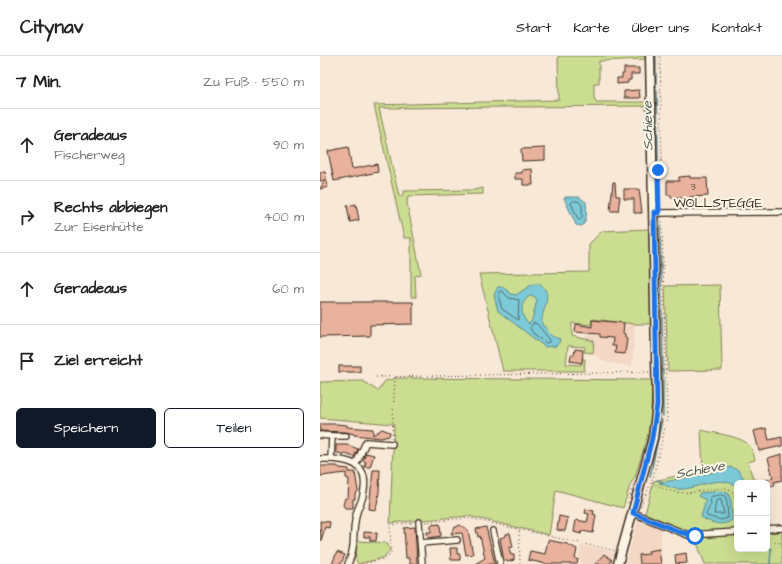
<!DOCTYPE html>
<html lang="de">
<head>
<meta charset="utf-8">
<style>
  :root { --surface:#fff; --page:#f6f6f6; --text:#222; --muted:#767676; --line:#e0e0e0; --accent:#111827 }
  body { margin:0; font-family:"Architects Daughter",sans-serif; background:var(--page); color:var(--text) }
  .controls { position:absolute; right:12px; bottom:12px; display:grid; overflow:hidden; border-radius:6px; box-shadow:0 4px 16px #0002 }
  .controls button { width:36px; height:36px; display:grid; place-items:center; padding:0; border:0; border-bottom:1px solid var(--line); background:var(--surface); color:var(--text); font:20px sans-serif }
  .stop { position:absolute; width:12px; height:12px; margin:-9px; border:3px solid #1a73e8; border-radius:50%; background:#fff }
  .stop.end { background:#1a73e8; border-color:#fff; box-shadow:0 1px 4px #0008 }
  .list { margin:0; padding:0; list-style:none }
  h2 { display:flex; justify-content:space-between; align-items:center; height:52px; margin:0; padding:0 16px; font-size:17px }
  h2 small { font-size:13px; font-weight:400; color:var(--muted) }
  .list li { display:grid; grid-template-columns:26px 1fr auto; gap:12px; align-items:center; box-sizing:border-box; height:72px; padding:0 16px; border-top:1px solid var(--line) }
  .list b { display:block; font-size:15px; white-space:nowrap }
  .list p { margin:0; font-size:13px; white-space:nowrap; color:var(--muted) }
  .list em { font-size:13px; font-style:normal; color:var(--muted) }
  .actions { display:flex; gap:8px; padding:12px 16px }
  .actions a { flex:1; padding:9px 0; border:1px solid var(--accent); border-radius:6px; text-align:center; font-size:14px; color:var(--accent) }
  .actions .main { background:var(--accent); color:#fff }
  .icon { flex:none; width:22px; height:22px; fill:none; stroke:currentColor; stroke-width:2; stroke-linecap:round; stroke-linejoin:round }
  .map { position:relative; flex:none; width:462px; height:508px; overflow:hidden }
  header { display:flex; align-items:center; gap:24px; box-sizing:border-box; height:56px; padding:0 20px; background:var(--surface); border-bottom:1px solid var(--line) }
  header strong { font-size:19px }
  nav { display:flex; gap:22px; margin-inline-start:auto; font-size:14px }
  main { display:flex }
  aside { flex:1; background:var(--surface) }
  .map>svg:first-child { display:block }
  .built { fill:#f3d8c6 }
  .green { fill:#cbdd91; stroke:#838458 }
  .water { fill:#7bcad8; stroke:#618a8e; fill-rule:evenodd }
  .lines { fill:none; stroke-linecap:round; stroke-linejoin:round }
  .shore { stroke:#556a68; stroke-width:1 }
  .stream { stroke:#618a8e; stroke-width:1.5 }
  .building { fill:#e8b29d; stroke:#3b2a1e }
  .street-casing { stroke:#3b2a1e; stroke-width:8 }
  .secondary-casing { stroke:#3b2a1e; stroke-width:11 }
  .path { stroke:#3b2a1e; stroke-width:1; stroke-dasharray:1 3; stroke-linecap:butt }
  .street { stroke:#fcf5e5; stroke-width:5.5 }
  .secondary { stroke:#fcf5e5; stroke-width:8 }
  .route { stroke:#1a73e8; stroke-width:5 }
  .labels { text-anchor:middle; stroke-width:4; stroke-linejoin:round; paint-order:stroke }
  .number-label { font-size:11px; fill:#664c3e }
  .street-label { font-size:13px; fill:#3b2a1e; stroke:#fcf5e5 }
  .water-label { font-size:14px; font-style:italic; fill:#4e5a56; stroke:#fcf5e5 }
</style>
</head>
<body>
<header>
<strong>Citynav</strong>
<nav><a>Start</a><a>Karte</a><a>Über uns</a><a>Kontakt</a></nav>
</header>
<main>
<aside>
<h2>7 Min.<small>Zu Fuß · 550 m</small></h2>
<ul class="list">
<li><svg class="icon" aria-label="ahead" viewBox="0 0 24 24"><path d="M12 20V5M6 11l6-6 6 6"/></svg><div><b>Geradeaus</b><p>Fischerweg</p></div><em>90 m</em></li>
<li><svg class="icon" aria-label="right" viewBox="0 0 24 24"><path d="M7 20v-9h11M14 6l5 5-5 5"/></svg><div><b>Rechts abbiegen</b><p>Zur Eisenhütte</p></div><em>400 m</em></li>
<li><svg class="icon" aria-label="ahead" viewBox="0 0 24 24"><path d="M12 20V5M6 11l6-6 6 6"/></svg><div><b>Geradeaus</b></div><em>60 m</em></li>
<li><svg class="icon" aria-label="arrive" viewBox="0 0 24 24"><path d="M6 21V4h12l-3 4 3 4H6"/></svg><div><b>Ziel erreicht</b></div></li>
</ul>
<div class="actions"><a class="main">Speichern</a><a>Teilen</a></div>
</aside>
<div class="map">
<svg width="462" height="508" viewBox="0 0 462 508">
  <rect width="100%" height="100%" fill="#f8e8d7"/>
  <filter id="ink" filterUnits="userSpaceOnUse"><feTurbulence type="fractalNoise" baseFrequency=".025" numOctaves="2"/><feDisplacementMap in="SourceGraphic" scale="8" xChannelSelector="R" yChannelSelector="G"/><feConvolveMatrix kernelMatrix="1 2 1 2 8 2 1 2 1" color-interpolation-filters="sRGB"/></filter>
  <g filter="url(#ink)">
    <g class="built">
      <polygon points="271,263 315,268 312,310 285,306 273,297 274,285 267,284 267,279 270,279"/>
      <polygon points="318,464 342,473 340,493 342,508 306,508"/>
      <polygon points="261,489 296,497 292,508 263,508 258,504"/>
    </g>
    <g class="green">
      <polygon points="238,0 325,0 326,3 279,5 279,27 274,27 274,41 276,46 327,46 327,50 59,52 79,140 82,140 84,135 154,134 163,132 163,138 88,140 87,147 101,218 95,220 96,241 91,241 91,182 84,182 54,49 239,44"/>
      <polygon points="329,173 331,268 315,268 272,263 271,269 252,267 252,280 274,285 273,297 264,296 265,291 248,290 246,308 261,309 262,303 265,303 264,315 183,315 159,218 269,216 269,188 282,175"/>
      <polygon points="400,229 402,314 348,315 345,230"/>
      <polygon points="77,322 332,324 331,359 328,379 315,421 310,429 303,452 236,434 229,479 148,460 70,467 74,368 0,362 0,326 43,325 58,335 65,325"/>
      <path d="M381,374C393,377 421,380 429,389C432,393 434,399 435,404L428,406L433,423H436L437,427H417V473L368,476L325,457L334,425L383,414Z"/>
      <polygon points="462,475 462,508 385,508 375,482 417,479 417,493 447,493 447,477"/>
      <polygon points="38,485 67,487 70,494 63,502 38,508 35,502"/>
    </g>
    <g class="water">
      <path d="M246,141H259L266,146C267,154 267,165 262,170L256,169L244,142Z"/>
      <path d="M213,228H220C235,240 220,254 222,269L227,272C227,277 233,282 239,282L240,285L236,290L225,291L178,255L174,239L178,231H183L191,238L196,239ZM210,240H214L217,244L212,264L209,268C200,261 199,246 210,240Z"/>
      <path d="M411,411L418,414L427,427H417V431C400,418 382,431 363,433C354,434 347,430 339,427L395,416Z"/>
      <path d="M401,435L408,437L411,445L412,464C403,471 390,467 381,461L386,444L378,440L380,437Z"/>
    </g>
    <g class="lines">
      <g class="shore">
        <polygon points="253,145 258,145 262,149 262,161 260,164 258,163 251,147"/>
        <polygon points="182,235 189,242 199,244 198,264 182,253 179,242 179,236"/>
        <polygon points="214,267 217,268 230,284 230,286 226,287 213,277 210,272"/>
        <polygon points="401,439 405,440 407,446 408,462 400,464 387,460 386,458 391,448 390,441"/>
        <polygon points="401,444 404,458 394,458 396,445"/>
      </g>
      <g class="stream">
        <polyline points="336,0 336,31"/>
        <polyline points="337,35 338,105"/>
        <polyline points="340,167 343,310"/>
        <polyline points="343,313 343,360"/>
        <polyline points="330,421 342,364"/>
        <polyline points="337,424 343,426"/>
        <polyline points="447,490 451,493 450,508"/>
      </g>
    </g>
    <g class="building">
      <polygon points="304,12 319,12 319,18 311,18 311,24 308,24 308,27 297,28 297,22 302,22 302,18 304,18"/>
      <polygon points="319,34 320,42 304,42 304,35"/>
      <polygon points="28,91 32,113 57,108 58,116 14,125 8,95"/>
      <polygon points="225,92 225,104 202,105 201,93"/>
      <polygon points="212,113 213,129 203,129 203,123 195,123 195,117 202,117 202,114"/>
      <polygon points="0,116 5,116 8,131 0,133 5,124 0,125"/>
      <polygon points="370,120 370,122 387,122 388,140 370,141 371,149 362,149 362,142 351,142 351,139 347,139 347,125 359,125 359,121"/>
      <polygon points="293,126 295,126 296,140 300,140 298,155 290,155"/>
      <polygon points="304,133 319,133 322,157 314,157 314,143 304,143"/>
      <polygon points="36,148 39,164 30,166 27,150"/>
      <polygon points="0,246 93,246 93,268 50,269 50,280 0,281"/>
      <polygon points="272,264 304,267 303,277 305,278 305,281 307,282 305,298 295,297 296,290 292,290 293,282 280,281 280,278 255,276 256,268 272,271"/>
      <polygon points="255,293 263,294 262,307 250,305 251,299 254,299"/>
      <rect x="19" y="310" width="21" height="6"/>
      <polygon points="0,368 16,368 27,369 27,371 53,373 53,379 62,373 70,376 69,380 61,382 34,379 34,378 26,376 0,375"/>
      <polygon points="446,372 449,384 462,381 462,390 439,395 434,375"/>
      <polygon points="16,389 28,389 38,393 34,401 23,397 23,400 20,397 16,397"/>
      <polygon points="46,397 54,399 50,411 44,411 46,406 43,405"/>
      <polygon points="462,398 462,424 454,426 455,429 447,431 447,427 438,427 438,426 453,422 448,402"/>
      <polygon points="0,410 17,410 20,412 29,413 29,416 35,416 38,435 35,438 35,443 33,443 33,452 25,452 23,449 25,442 28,442 29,423 26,422 26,417 1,420"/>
      <polygon points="53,414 60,414 59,436 56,454 49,453"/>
      <polygon points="266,453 274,455 273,458 276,459 273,477 262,475 261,478 254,476 256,464 267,466 269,458 265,457"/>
      <polygon points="239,460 248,462 245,475 237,474"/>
      <polygon points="0,465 10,466 9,472 5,471 1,485"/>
      <polygon points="120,468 121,480 108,482 107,476 111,476 111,469"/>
      <polygon points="140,469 148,474 153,498 146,499 142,477 131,478 134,472"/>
      <polygon points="95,471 97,508 89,508 89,502 86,502 84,472"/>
      <polygon points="166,471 175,508 155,508 165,502 160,480 158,481 156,473"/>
      <polygon points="44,476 57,477 56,485 50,485 50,481 44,481"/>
      <polygon points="190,477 193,491 189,492 191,499 194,499 194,504 187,506 186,504 184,505 180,482 186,480 186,478"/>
      <polygon points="228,484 247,488 257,493 255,503 258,503 257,508 226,508 208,504 210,495 225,498"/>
      <polygon points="130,492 137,492 137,498 140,498 140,504 131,504"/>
      <polygon points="339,493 341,508 320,508 319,499 329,498 328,495"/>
      <polygon points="17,496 25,499 21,508 12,508"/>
      <polygon points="366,497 367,507 356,508 355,499"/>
      <polygon points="284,498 292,504 289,508 275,508"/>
    </g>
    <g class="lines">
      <g class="street-casing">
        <g id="street">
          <polyline points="334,157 462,156"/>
          <polyline points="0,379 12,380"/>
          <path d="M0,403C27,402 51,406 43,439C42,446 37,452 36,460C32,477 36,492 28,508"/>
          <polyline points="11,403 12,380 26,380"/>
          <polyline points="36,408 46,386 72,388"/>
          <polyline points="313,457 368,479 417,476"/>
          <polyline points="99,466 102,508"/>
          <polyline points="447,473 462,472"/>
          <polyline points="173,475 180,508"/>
          <polyline points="101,487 137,484"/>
        </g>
      </g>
      <g class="secondary-casing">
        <polyline id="secondary" points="298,508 333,382 337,349 330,0"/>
      </g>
      <g class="path">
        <polyline points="339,113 342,103 340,0"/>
        <polyline points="56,321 329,316"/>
        <polyline points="72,382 75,321"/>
        <path d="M332,426C360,445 376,433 407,432L412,435L417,447"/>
        <polyline points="308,447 312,431"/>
        <polyline points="321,450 333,422 347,363 342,166 341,161"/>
        <polyline points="105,466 148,462 296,495"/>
        <polyline points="199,475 200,508"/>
        <polyline points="447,485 462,487"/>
        <polyline points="42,508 63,503 71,497 70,469 93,467"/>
      </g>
      <use href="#street" class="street"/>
      <use href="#secondary" class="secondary"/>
    </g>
  </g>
  <g class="lines" filter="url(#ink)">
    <polyline class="route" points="338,114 339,157 334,156 337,349 332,382 313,457 360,476 375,480"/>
  </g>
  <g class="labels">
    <g class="number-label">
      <text x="373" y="134">3</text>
    </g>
    <g class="street-label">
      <text x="398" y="151">WOLLSTEGGE</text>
    </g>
    <g class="water-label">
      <text transform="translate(327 70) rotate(-91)" y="5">Schieve</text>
      <text transform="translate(380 413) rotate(-10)" y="5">Schieve</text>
    </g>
  </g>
</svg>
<div class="controls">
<button>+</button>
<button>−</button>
</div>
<div class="stop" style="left:375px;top:480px"></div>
<div class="stop end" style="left:338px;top:114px"></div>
</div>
</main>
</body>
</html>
